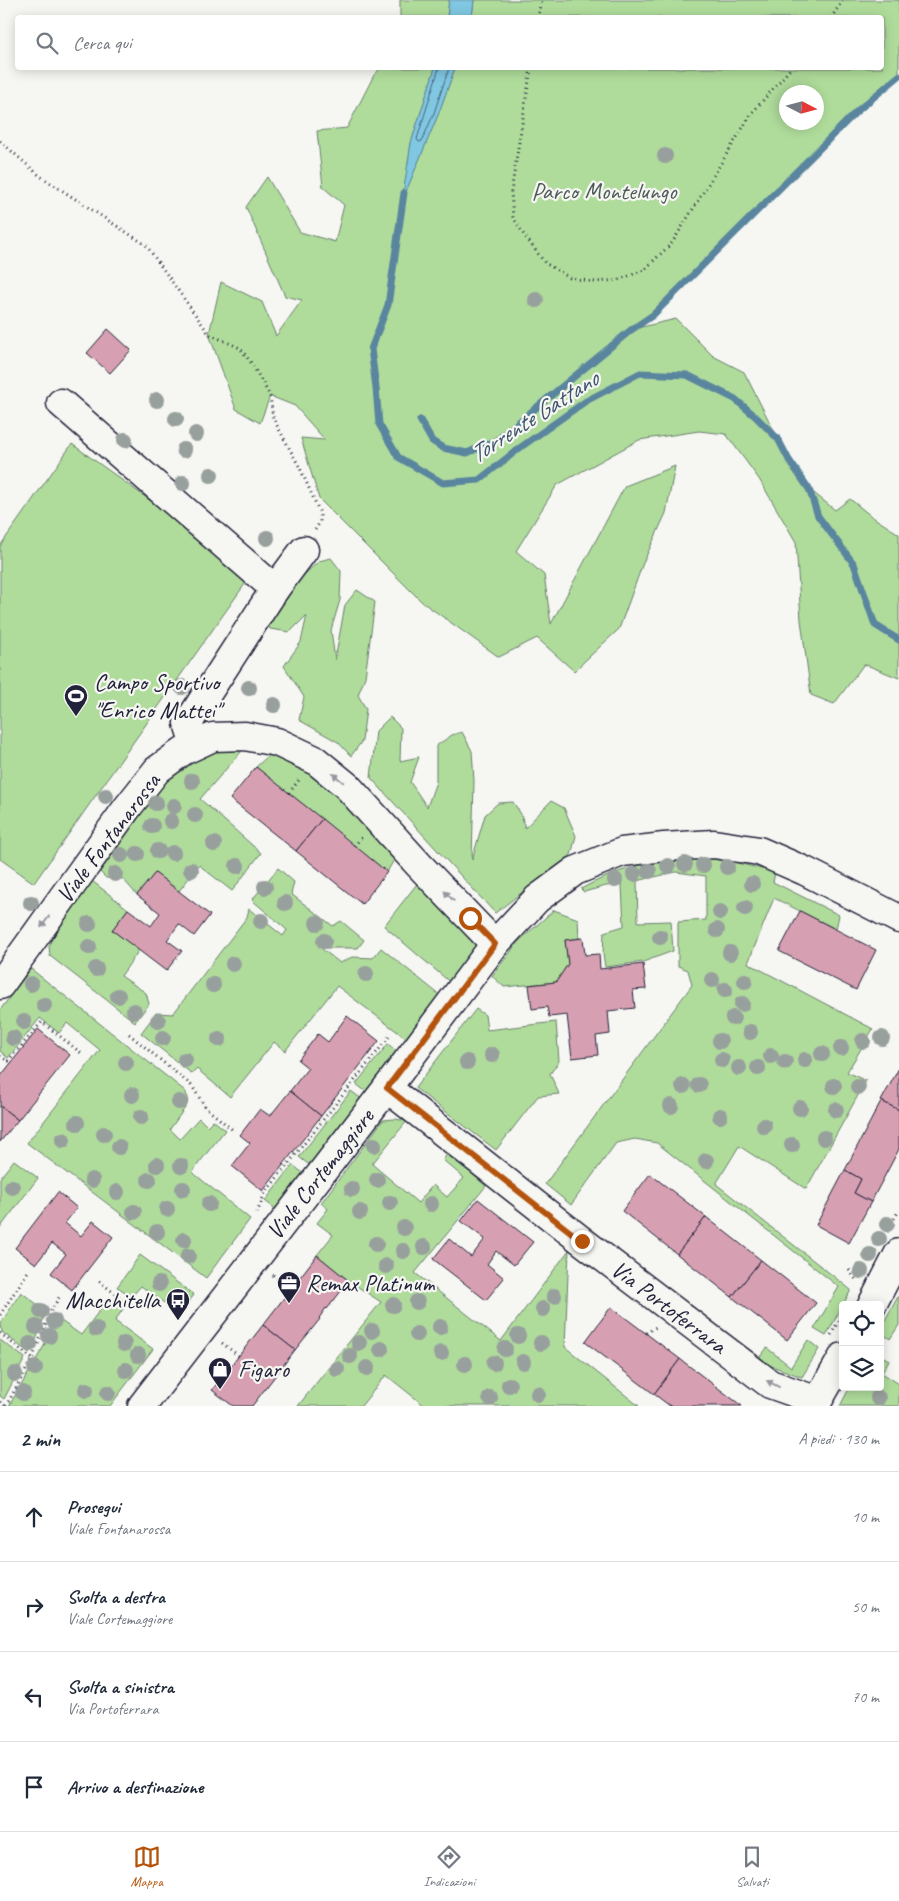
<!DOCTYPE html>
<html lang="it">
<head>
<meta charset="utf-8">
<style>
  :root { --surface:#fff; --page:#f6f6f7; --text:#1f2937; --muted:#747a83; --line:#e0e1e3; --accent:#b45309 }
  body { margin:0; font-family:Caveat,sans-serif; background:var(--page); color:var(--text) }
  .controls { position:absolute; right:15px; bottom:15px; display:grid; overflow:hidden; border-radius:5px; box-shadow:0 2px 12px #0003 }
  .controls button { width:45px; height:45px; display:grid; place-items:center; padding:0; border:0; border-bottom:1px solid var(--line); background:var(--surface); color:var(--text); font:25px sans-serif }
  .compass { position:absolute; left:779px; top:85px; width:45px; height:45px; border-radius:50%; background:var(--surface); box-shadow:0 2px 12px #0003; rotate:96deg }
  .stop { position:absolute; width:15px; height:15px; margin:-11px; border:4px solid #b45309; border-radius:50%; background:#fff }
  .stop.end { background:#b45309; border-color:#fff; box-shadow:0 1px 5px #0008 }
  .list { margin:0; padding:0; list-style:none }
  h2 { display:flex; justify-content:space-between; align-items:center; height:65px; margin:0; padding:0 20px; font-size:21px }
  h2 small { font-size:16px; font-weight:400; color:var(--muted) }
  .list li { display:grid; grid-template-columns:32px 1fr auto; gap:15px; align-items:center; box-sizing:border-box; height:90px; padding:0 20px; border-top:1px solid var(--line) }
  .list b { display:block; font-size:19px; white-space:nowrap }
  .list p { margin:0; font-size:16px; white-space:nowrap; color:var(--muted) }
  .list em { font-size:16px; font-style:normal; color:var(--muted) }
  .icon { flex:none; width:28px; height:28px; fill:none; stroke:currentColor; stroke-width:2; stroke-linecap:round; stroke-linejoin:round }
  .map { position:relative; flex:none; width:899px; height:1406px; overflow:hidden }
  .search { position:absolute; background:var(--surface); box-shadow:0 2px 12px #0003; left:15px; right:15px; top:15px; height:55px; display:flex; align-items:center; gap:12px; box-sizing:border-box; padding:0 18px; border-radius:5px; color:var(--muted); font-size:19px }
  .sheet { height:425px; background:var(--surface) }
  nav { display:flex; justify-content:space-around; align-items:center; box-sizing:border-box; height:70px; border-top:1px solid var(--line); background:var(--surface); font-size:14px; color:var(--muted) }
  nav a { display:grid; justify-items:center; gap:2px }
  nav .on { color:var(--accent) }
  .map>svg:first-child { display:block }
  .green { fill:#afdc9b; stroke:#687f6b; fill-rule:evenodd }
  .water { fill:#80c7e1; stroke:#5a859f }
  .lines { fill:none; stroke-linecap:round; stroke-linejoin:round }
  .shore { stroke:#48647d; stroke-width:1 }
  .stream { stroke:#5a859f; stroke-width:7 }
  .building { fill:#d7a0b2; stroke:#22223b }
  .minor-casing { stroke:#22223b; stroke-width:31 }
  .path { stroke:#22223b; stroke-width:3; stroke-dasharray:1 4; stroke-linecap:butt }
  .minor { stroke:#f6f6f2; stroke-width:28 }
  .tree { fill:#98a09d }
  .oneway { fill:#9797a0 }
  .route { stroke:#b45309; stroke-width:6 }
  .labels { text-anchor:middle; stroke-width:4.5; stroke-linejoin:round; paint-order:stroke }
  .park-label { font-size:24px; fill:#4c5a58; stroke:#f6f6f2 }
  .poi-label { font-size:24px; fill:#22223b; stroke:#f6f6f2; text-anchor:start }
  .street-label { font-size:24px; fill:#22223b; stroke:#f6f6f2 }
  .water-label { font-size:25px; font-style:italic; fill:#3e546d; stroke:#f6f6f2 }
</style>
</head>
<body>
<div class="map">
<svg width="899" height="1406" viewBox="0 0 899 1406">
  <rect width="100%" height="100%" fill="#f6f6f2"/>
  <filter id="ink" filterUnits="userSpaceOnUse"><feTurbulence type="fractalNoise" baseFrequency=".02" numOctaves="2"/><feDisplacementMap in="SourceGraphic" scale="10" xChannelSelector="R" yChannelSelector="G"/><feConvolveMatrix kernelMatrix="1 2 1 2 8 2 1 2 1" color-interpolation-filters="sRGB"/></filter>
  <g filter="url(#ink)">
    <g class="green">
      <polygon points="400,0 449,0 447,17 400,17"/>
      <path d="M474,0H899V76L857,111L653,315L633,329L676,319L713,356L744,372L789,460L809,489L835,510L850,499L871,516L899,534V678L864,664L834,704L811,695L801,620L796,542L759,479L726,434L699,431L639,440L557,485L516,551L544,575L551,624L625,486L675,466L666,513L643,563L619,629L574,671L537,638L499,657L422,602L319,499L301,438L325,440L295,406L270,396L260,423L236,409L209,334L221,282L262,302L276,336L302,300L285,296L246,207L267,177L300,232L335,242L344,205L323,187L317,131L347,128L374,75L381,68H435L411,143L403,198L438,115L455,68H882V18L472,17ZM786,92H816V122H786Z"/>
      <polygon points="72,444 252,574 34,883 0,859 0,546"/>
      <polygon points="331,558 341,571 340,600 331,630 335,660 345,605 357,590 375,602 365,677 358,695 366,709 362,741 351,756 338,742 299,720 304,697 284,666 301,642 307,615 290,632 270,629 262,611 283,590 306,573 319,561"/>
      <polygon points="390,717 401,728 400,761 419,757 410,782 427,807 436,782 436,746 452,735 462,732 472,751 474,781 472,860 485,815 498,803 513,802 521,814 525,828 551,801 564,808 576,836 571,855 495,913 371,778 376,731"/>
      <polygon points="247,745 200,799 261,853 232,891 199,865 179,891 155,873 137,895 123,879 106,878 100,872 140,816 152,795 179,768 211,751"/>
      <polygon points="269,755 278,755 307,771 372,823 398,853 387,872 256,767"/>
      <path d="M691,857C720,859 747,864 775,873L773,882L839,915L836,929L774,898L748,963L873,1029L847,1072L866,1081L806,1189L739,1146L716,1184L851,1290L826,1336L814,1329L839,1287L657,1143L635,1139L616,1143L571,1205L545,1184L692,985L688,970L678,966V922L706,920V876L676,872L637,881L638,922L671,921L673,951L643,962L605,967L603,954L604,932L624,926L622,885L606,886L584,892L581,889C619,868 648,862 691,857Z"/>
      <polygon points="278,868 294,882 291,894 333,926 341,921 364,940 358,948 321,948 340,963 352,957 373,958 381,948 441,996 407,1039 337,986 285,1051 274,1042 230,1097 197,1069 192,1074 141,1033 156,1013 173,1014 247,917 249,909 283,936 287,930 252,900"/>
      <polygon points="420,880 481,947 452,984 384,926"/>
      <polygon points="92,881 128,909 112,930 139,950 121,976 146,993 149,1004 135,1022 50,956 49,946 52,939"/>
      <polygon points="554,910 578,919 579,938 565,940 568,964 556,982 504,987 492,976 518,942"/>
      <polygon points="31,969 185,1091 188,1098 187,1105 170,1129 180,1139 199,1118 207,1126 213,1120 225,1130 192,1172 250,1219 206,1278 27,1143 100,1050 67,1023 59,1033 40,1018 8,1058 0,1051 0,1010"/>
      <polygon points="476,1009 485,1015 487,1030 556,1022 559,1061 550,1074 559,1094 538,1096 496,1150 415,1088"/>
      <polygon points="388,1044 400,1054 369,1094 356,1084"/>
      <polygon points="351,1091 363,1100 312,1167 299,1157"/>
      <polygon points="395,1119 407,1121 372,1164 418,1203 433,1185 447,1197 464,1178 443,1160 448,1153 486,1186 415,1273 501,1341 569,1250 565,1347 639,1406 425,1406 386,1375 361,1406 298,1406 381,1302 349,1281 317,1255 333,1235 317,1223 328,1209 321,1203 383,1120"/>
      <polygon points="14,1160 38,1178 0,1228 0,1178"/>
      <polygon points="293,1165 305,1175 277,1210 265,1201"/>
      <polygon points="140,1255 194,1295 179,1314 141,1286 132,1296 117,1287"/>
      <polygon points="21,1292 46,1311 37,1337 29,1353 2,1332 1,1323"/>
      <polygon points="899,1295 899,1325 890,1339 880,1332 880,1329"/>
      <polygon points="109,1298 123,1309 115,1321 153,1349 110,1406 9,1406 44,1346 54,1316 81,1335"/>
      <polygon points="0,1340 25,1358 4,1399 0,1396"/>
      <polygon points="808,1340 819,1349 802,1377 769,1365 759,1358 767,1348 791,1367"/>
      <polygon points="880,1355 889,1360 882,1373 899,1384 899,1406 840,1406 850,1387 880,1387"/>
    </g>
    <g class="water">
      <polygon points="449,0 474,0 472,17 447,17"/>
      <polygon points="435,68 455,68 438,115 402,201 411,143"/>
    </g>
    <g class="lines">
      <polyline class="shore" points="439,68 417,139 419,142 422,141 434,113 449,68"/>
      <g class="stream">
        <polyline points="404,193 388,305 371,349 376,388 379,424 398,457 443,483 479,480 521,447 586,401 640,373 687,375 735,399 755,416 778,439 789,460 809,489 818,516 854,564 875,625 899,640"/>
        <polyline points="420,420 432,441 443,448 467,453 497,440 631,330 653,315 857,111 899,76"/>
      </g>
    </g>
    <g class="building">
      <polygon points="108,329 131,350 110,373 87,353"/>
      <polygon points="256,767 322,819 296,851 230,799"/>
      <polygon points="322,819 387,872 362,904 296,851"/>
      <polygon points="155,873 210,915 194,936 179,924 167,940 182,951 166,971 112,930 128,909 151,926 160,913 137,895"/>
      <polygon points="800,911 876,950 856,990 779,951"/>
      <polygon points="583,938 585,955 599,954 600,969 643,964 646,989 633,990 635,1008 608,1011 610,1034 596,1036 598,1055 572,1058 567,1015 549,1017 547,1007 532,1009 529,985 556,982 568,964 565,940"/>
      <polygon points="347,1016 379,1041 321,1116 290,1091 308,1068 298,1060 318,1034 328,1042"/>
      <polygon points="38,1029 70,1055 18,1120 0,1106 0,1077"/>
      <polygon points="899,1068 899,1110 881,1101"/>
      <polygon points="290,1091 321,1116 263,1191 232,1166 250,1143 240,1135 260,1109 270,1116"/>
      <polygon points="881,1101 899,1110 899,1149 871,1202 854,1193 861,1179 845,1170"/>
      <polygon points="0,1106 18,1120 0,1142"/>
      <polygon points="845,1170 861,1179 854,1193 871,1202 849,1243 816,1225"/>
      <polygon points="650,1174 706,1217 677,1254 622,1211"/>
      <polygon points="58,1192 77,1208 65,1223 81,1236 93,1221 113,1237 72,1290 51,1273 66,1254 52,1243 36,1264 15,1248"/>
      <polygon points="478,1199 533,1242 514,1265 496,1251 487,1264 504,1278 486,1300 433,1259 449,1239 471,1257 485,1239 461,1221"/>
      <polygon points="706,1217 761,1260 732,1297 677,1254"/>
      <polygon points="317,1255 349,1281 327,1309 326,1308 319,1318 320,1319 295,1350 263,1325"/>
      <polygon points="761,1260 816,1303 787,1340 732,1297"/>
      <polygon points="611,1307 680,1359 654,1394 585,1342"/>
      <polygon points="263,1325 295,1350 252,1406 233,1406 212,1390"/>
      <polygon points="680,1359 714,1385 742,1406 670,1406 654,1394"/>
    </g>
    <g class="lines">
      <g class="minor-casing">
        <g id="minor">
          <polyline points="61,403 275,589"/>
          <polyline points="195,745 188,723 275,589 304,550"/>
          <polyline points="0,985 127,808 157,770 183,751 213,737 245,736 277,742 315,760 347,786 419,865 495,944"/>
          <polyline points="387,1088 582,1241 770,1384 818,1401"/>
          <polyline points="872,1305 899,1253"/>
          <polyline points="142,1406 387,1088 495,944 537,899 575,871 622,852 664,847 714,844 759,851 805,871 899,919"/>
          <polyline points="815,1406 843,1357"/>
        </g>
      </g>
      <g class="path">
        <polyline points="538,18 541,0"/>
        <polyline points="831,18 843,0"/>
        <polyline points="531,68 511,192 513,217 524,235 545,263 570,278 595,282 618,280 644,270 672,243 752,113 791,68"/>
        <polyline points="0,141 40,176 146,245 209,334 240,348 252,364 270,396 273,418 300,468 320,513 320,522 315,530"/>
        <polyline points="289,793 299,780"/>
        <polyline points="354,846 362,837"/>
        <polyline points="129,1034 192,1086 206,1108 234,1131"/>
        <polyline points="0,1056 8,1061 12,1062"/>
        <polyline points="8,1061 42,1022 81,1053"/>
        <polyline points="257,1213 265,1193 389,1037"/>
        <polyline points="887,1232 899,1210"/>
        <polyline points="849,1270 857,1281"/>
        <polyline points="273,1275 290,1289"/>
        <polyline points="99,1281 131,1306"/>
        <polyline points="0,1315 29,1270"/>
        <polyline points="0,1333 32,1359"/>
        <polyline points="646,1333 656,1327"/>
        <polyline points="831,1335 843,1313"/>
        <polyline points="222,1343 239,1356"/>
        <polyline points="0,1402 5,1406"/>
        <polyline points="6,1406 32,1359 51,1311 61,1294"/>
      </g>
      <use href="#minor" class="minor"/>
    </g>
    <g class="tree">
      <circle cx="665" cy="156" r="8"/>
      <circle cx="536" cy="300" r="8"/>
      <circle cx="157" cy="400" r="8"/>
      <circle cx="176" cy="419" r="8"/>
      <circle cx="196" cy="434" r="8"/>
      <circle cx="125" cy="440" r="8"/>
      <circle cx="184" cy="450" r="8"/>
      <circle cx="211" cy="475" r="8"/>
      <circle cx="183" cy="483" r="8"/>
      <circle cx="267" cy="538" r="8"/>
      <circle cx="182" cy="687" r="8"/>
      <circle cx="249" cy="688" r="8"/>
      <circle cx="274" cy="705" r="8"/>
      <circle cx="192" cy="781" r="8"/>
      <circle cx="106" cy="796" r="8"/>
      <circle cx="156" cy="803" r="8"/>
      <circle cx="174" cy="806" r="8"/>
      <circle cx="195" cy="815" r="8"/>
      <circle cx="171" cy="821" r="8"/>
      <circle cx="152" cy="826" r="8"/>
      <circle cx="214" cy="844" r="8"/>
      <circle cx="158" cy="851" r="8"/>
      <circle cx="173" cy="853" r="8"/>
      <circle cx="137" cy="854" r="8"/>
      <circle cx="121" cy="855" r="8"/>
      <circle cx="685" cy="864" r="8"/>
      <circle cx="703" cy="865" r="8"/>
      <circle cx="237" cy="866" r="8"/>
      <circle cx="668" cy="866" r="8"/>
      <circle cx="727" cy="867" r="8"/>
      <circle cx="191" cy="870" r="8"/>
      <circle cx="649" cy="871" r="8"/>
      <circle cx="115" cy="874" r="8"/>
      <circle cx="634" cy="874" r="8"/>
      <circle cx="615" cy="880" r="8"/>
      <circle cx="752" cy="884" r="8"/>
      <circle cx="265" cy="887" r="8"/>
      <circle cx="31" cy="903" r="8"/>
      <circle cx="285" cy="903" r="8"/>
      <circle cx="745" cy="908" r="8"/>
      <circle cx="720" cy="912" r="8"/>
      <circle cx="261" cy="921" r="8"/>
      <circle cx="317" cy="923" r="8"/>
      <circle cx="89" cy="924" r="8"/>
      <circle cx="717" cy="930" r="8"/>
      <circle cx="660" cy="937" r="8"/>
      <circle cx="324" cy="941" r="8"/>
      <circle cx="89" cy="947" r="8"/>
      <circle cx="730" cy="953" r="8"/>
      <circle cx="233" cy="964" r="8"/>
      <circle cx="96" cy="969" r="8"/>
      <circle cx="366" cy="974" r="8"/>
      <circle cx="712" cy="980" r="8"/>
      <circle cx="745" cy="981" r="8"/>
      <circle cx="31" cy="984" r="8"/>
      <circle cx="213" cy="985" r="8"/>
      <circle cx="725" cy="990" r="8"/>
      <circle cx="118" cy="996" r="8"/>
      <circle cx="742" cy="1004" r="8"/>
      <circle cx="44" cy="1005" r="8"/>
      <circle cx="134" cy="1011" r="8"/>
      <circle cx="733" cy="1018" r="8"/>
      <circle cx="158" cy="1021" r="8"/>
      <circle cx="24" cy="1022" r="8"/>
      <circle cx="750" cy="1032" r="8"/>
      <circle cx="13" cy="1038" r="8"/>
      <circle cx="163" cy="1038" r="8"/>
      <circle cx="882" cy="1038" r="8"/>
      <circle cx="219" cy="1039" r="8"/>
      <circle cx="720" cy="1041" r="8"/>
      <circle cx="863" cy="1041" r="8"/>
      <circle cx="841" cy="1048" r="8"/>
      <circle cx="822" cy="1054" r="8"/>
      <circle cx="492" cy="1055" r="8"/>
      <circle cx="771" cy="1056" r="8"/>
      <circle cx="185" cy="1060" r="8"/>
      <circle cx="722" cy="1060" r="8"/>
      <circle cx="805" cy="1060" r="8"/>
      <circle cx="467" cy="1062" r="8"/>
      <circle cx="785" cy="1062" r="8"/>
      <circle cx="126" cy="1063" r="8"/>
      <circle cx="739" cy="1068" r="8"/>
      <circle cx="758" cy="1068" r="8"/>
      <circle cx="699" cy="1085" r="8"/>
      <circle cx="683" cy="1086" r="8"/>
      <circle cx="834" cy="1086" r="8"/>
      <circle cx="858" cy="1087" r="8"/>
      <circle cx="132" cy="1095" r="8"/>
      <circle cx="179" cy="1102" r="8"/>
      <circle cx="671" cy="1106" r="8"/>
      <circle cx="800" cy="1108" r="8"/>
      <circle cx="836" cy="1110" r="8"/>
      <circle cx="720" cy="1116" r="8"/>
      <circle cx="141" cy="1117" r="8"/>
      <circle cx="77" cy="1123" r="8"/>
      <circle cx="764" cy="1126" r="8"/>
      <circle cx="104" cy="1134" r="8"/>
      <circle cx="824" cy="1138" r="8"/>
      <circle cx="63" cy="1140" r="8"/>
      <circle cx="374" cy="1145" r="8"/>
      <circle cx="792" cy="1145" r="8"/>
      <circle cx="119" cy="1147" r="8"/>
      <circle cx="706" cy="1161" r="8"/>
      <circle cx="157" cy="1165" r="8"/>
      <circle cx="181" cy="1166" r="8"/>
      <circle cx="92" cy="1180" r="8"/>
      <circle cx="149" cy="1180" r="8"/>
      <circle cx="377" cy="1180" r="8"/>
      <circle cx="12" cy="1187" r="8"/>
      <circle cx="183" cy="1189" r="8"/>
      <circle cx="352" cy="1189" r="8"/>
      <circle cx="117" cy="1192" r="8"/>
      <circle cx="390" cy="1203" r="8"/>
      <circle cx="209" cy="1204" r="8"/>
      <circle cx="431" cy="1204" r="8"/>
      <circle cx="167" cy="1209" r="8"/>
      <circle cx="134" cy="1212" r="8"/>
      <circle cx="360" cy="1212" r="8"/>
      <circle cx="887" cy="1224" r="8"/>
      <circle cx="404" cy="1228" r="8"/>
      <circle cx="157" cy="1232" r="8"/>
      <circle cx="879" cy="1239" r="8"/>
      <circle cx="184" cy="1240" r="8"/>
      <circle cx="376" cy="1244" r="8"/>
      <circle cx="424" cy="1247" r="8"/>
      <circle cx="403" cy="1251" r="8"/>
      <circle cx="870" cy="1255" r="8"/>
      <circle cx="188" cy="1256" r="8"/>
      <circle cx="386" cy="1266" r="8"/>
      <circle cx="861" cy="1271" r="8"/>
      <circle cx="159" cy="1284" r="8"/>
      <circle cx="554" cy="1296" r="8"/>
      <circle cx="179" cy="1300" r="8"/>
      <circle cx="417" cy="1302" r="8"/>
      <circle cx="393" cy="1305" r="8"/>
      <circle cx="543" cy="1309" r="8"/>
      <circle cx="41" cy="1311" r="8"/>
      <circle cx="54" cy="1321" r="8"/>
      <circle cx="36" cy="1327" r="8"/>
      <circle cx="440" cy="1327" r="8"/>
      <circle cx="96" cy="1329" r="8"/>
      <circle cx="372" cy="1331" r="8"/>
      <circle cx="417" cy="1334" r="8"/>
      <circle cx="49" cy="1336" r="8"/>
      <circle cx="518" cy="1336" r="8"/>
      <circle cx="359" cy="1343" r="8"/>
      <circle cx="541" cy="1343" r="8"/>
      <circle cx="30" cy="1344" r="8"/>
      <circle cx="124" cy="1344" r="8"/>
      <circle cx="381" cy="1349" r="8"/>
      <circle cx="505" cy="1349" r="8"/>
      <circle cx="441" cy="1353" r="8"/>
      <circle cx="138" cy="1355" r="8"/>
      <circle cx="350" cy="1356" r="8"/>
      <circle cx="523" cy="1362" r="8"/>
      <circle cx="494" cy="1363" r="8"/>
      <circle cx="465" cy="1364" r="8"/>
      <circle cx="35" cy="1368" r="8"/>
      <circle cx="367" cy="1368" r="8"/>
      <circle cx="337" cy="1369" r="8"/>
      <circle cx="126" cy="1370" r="8"/>
      <circle cx="15" cy="1374" r="8"/>
      <circle cx="509" cy="1385" r="8"/>
      <circle cx="86" cy="1390" r="8"/>
      <circle cx="23" cy="1393" r="8"/>
      <circle cx="108" cy="1393" r="8"/>
      <circle cx="538" cy="1394" r="8"/>
      <circle cx="490" cy="1398" r="8"/>
      <circle cx="878" cy="1398" r="8"/>
    </g>
    <defs><path id="oneway-solid" d="M-6-.8H1V-3.2L6.5 0L1 3.2V.8H-6Z" transform="scale(1.25)"/></defs>
    <g class="oneway">
      <use href="#oneway-solid" transform="translate(338 778) rotate(-141)"/>
      <use href="#oneway-solid" transform="translate(449 896) rotate(-134)"/>
      <use href="#oneway-solid" transform="translate(45 922) rotate(126)"/>
      <use href="#oneway-solid" transform="translate(773 1384) rotate(-153)"/>
    </g>
  </g>
  <g class="lines" filter="url(#ink)">
    <polyline class="route" points="470,918 495,944 387,1088 582,1241"/>
  </g>
  <defs>
    <g id="stadium-pin" transform="scale(1.25)"><path d="M0 17L-7.5 6A9.5 9.5 0 1 1 7.5 6Z" fill="#22223b" stroke="#f6f6f2"/><path d="M0-5a6.5 5 0 1 0 0 10a6.5 5 0 1 0 0-10ZM-3.5-1.8h7v3.6h-7Z" fill="#fff"/></g>
    <g id="office-pin" transform="scale(1.25)"><path d="M0 17L-7.5 6A9.5 9.5 0 1 1 7.5 6Z" fill="#22223b" stroke="#f6f6f2"/><path d="M-6-3h4V-5.5h4V-3h4V5H-6ZM-1-4.5V-3h2v-1.5ZM-6 0V1H6V0Z" fill="#fff"/></g>
    <g id="bus-pin" transform="scale(1.25)"><path d="M0 17L-7.5 6A9.5 9.5 0 1 1 7.5 6Z" fill="#22223b" stroke="#f6f6f2"/><path d="M-5-6H5V4H4V6H2V4H-2V6H-4V4H-5ZM-3.5-4V0h7V-4ZM-3.5 1.2v1.5H-2V1.2ZM2 1.2v1.5H3.5V1.2Z" fill="#fff"/></g>
    <g id="shop-pin" transform="scale(1.25)"><path d="M0 17L-7.5 6A9.5 9.5 0 1 1 7.5 6Z" fill="#22223b" stroke="#f6f6f2"/><path d="M-5-2.5h2.3a2.7 3.5 0 0 1 5.4 0H5L5.5 6h-11ZM-1.5-2.5h3a1.5 2.3 0 0 0-3 0Z" fill="#fff"/></g>
  </defs>
  <g fill-rule="evenodd">
    <use href="#stadium-pin" x="76" y="696"/>
    <use href="#office-pin" x="289" y="1283"/>
    <use href="#bus-pin" x="178" y="1300"/>
    <use href="#shop-pin" x="220" y="1369"/>
  </g>
  <g class="labels">
    <g class="park-label">
      <text x="604" y="199">Parco Montelungo</text>
    </g>
    <g class="poi-label">
      <text x="94" y="690">Campo Sportivo<tspan x="94" dy="28">"Enrico Mattei"</tspan></text>
      <text x="306" y="1291">Remax Platinum</text>
      <text x="160" y="1308" text-anchor="end">Macchitella</text>
      <text x="238" y="1377">Figaro</text>
    </g>
    <g class="street-label">
      <text transform="translate(108 838) rotate(-53)" y="8">Viale Fontanarossa</text>
      <text transform="translate(320 1174) rotate(-52)" y="8">Viale Cortemaggiore</text>
      <text transform="translate(669 1307) rotate(37)" y="8">Via Portoferrara</text>
    </g>
    <g class="water-label">
      <text transform="translate(533 416) rotate(-33)" y="9">Torrente Gattano</text>
    </g>
  </g>
</svg>
<div class="controls">
<button><svg class="icon" aria-label="locate" viewBox="0 0 24 24"><circle cx="12" cy="12" r="6"/><path d="M12 2v4M12 18v4M2 12h4M18 12h4"/></svg></button>
<button><svg class="icon" aria-label="layers" viewBox="0 0 24 24"><path d="M12 4l9 5-9 5-9-5zM3 14l9 5 9-5"/></svg></button>
</div>
<svg class="compass" viewBox="-18 -18 36 36"><path d="M0-13l5 13h-10z" fill="#e53935"/><path d="M0 13l5-13h-10z" fill="#747a83"/></svg>
<div class="stop" style="left:470px;top:918px"></div>
<div class="stop end" style="left:582px;top:1241px"></div>
<div class="search"><svg class="icon" aria-label="search" viewBox="0 0 24 24"><circle cx="10" cy="10" r="6"/><path d="M15 15l6 6"/></svg>Cerca qui</div>
</div>
<section class="sheet">
<h2>2 min<small>A piedi · 130 m</small></h2>
<ul class="list">
<li><svg class="icon" aria-label="ahead" viewBox="0 0 24 24"><path d="M12 20V5M6 11l6-6 6 6"/></svg><div><b>Prosegui</b><p>Viale Fontanarossa</p></div><em>10 m</em></li>
<li><svg class="icon" aria-label="right" viewBox="0 0 24 24"><path d="M7 20v-9h11M14 6l5 5-5 5"/></svg><div><b>Svolta a destra</b><p>Viale Cortemaggiore</p></div><em>50 m</em></li>
<li><svg class="icon" aria-label="left" viewBox="0 0 24 24"><path d="M17 20v-9H6M10 6l-5 5 5 5"/></svg><div><b>Svolta a sinistra</b><p>Via Portoferrara</p></div><em>70 m</em></li>
<li><svg class="icon" aria-label="arrive" viewBox="0 0 24 24"><path d="M6 21V4h12l-3 4 3 4H6"/></svg><div><b>Arrivo a destinazione</b></div></li>
</ul>
</section>
<nav>
<a class="on"><svg class="icon" aria-label="map" viewBox="0 0 24 24"><path d="M3 6l6-2 6 2 6-2v14l-6 2-6-2-6 2zM9 4v14M15 6v14"/></svg>Mappa</a>
<a><svg class="icon" aria-label="directions" viewBox="0 0 24 24"><path d="M12 3l9 9-9 9-9-9zM9 14v-3h6M13 9l2 2-2 2"/></svg>Indicazioni</a>
<a><svg class="icon" aria-label="saved" viewBox="0 0 24 24"><path d="M7 4h10v16l-5-4-5 4z"/></svg>Salvati</a>
</nav>
</body>
</html>
